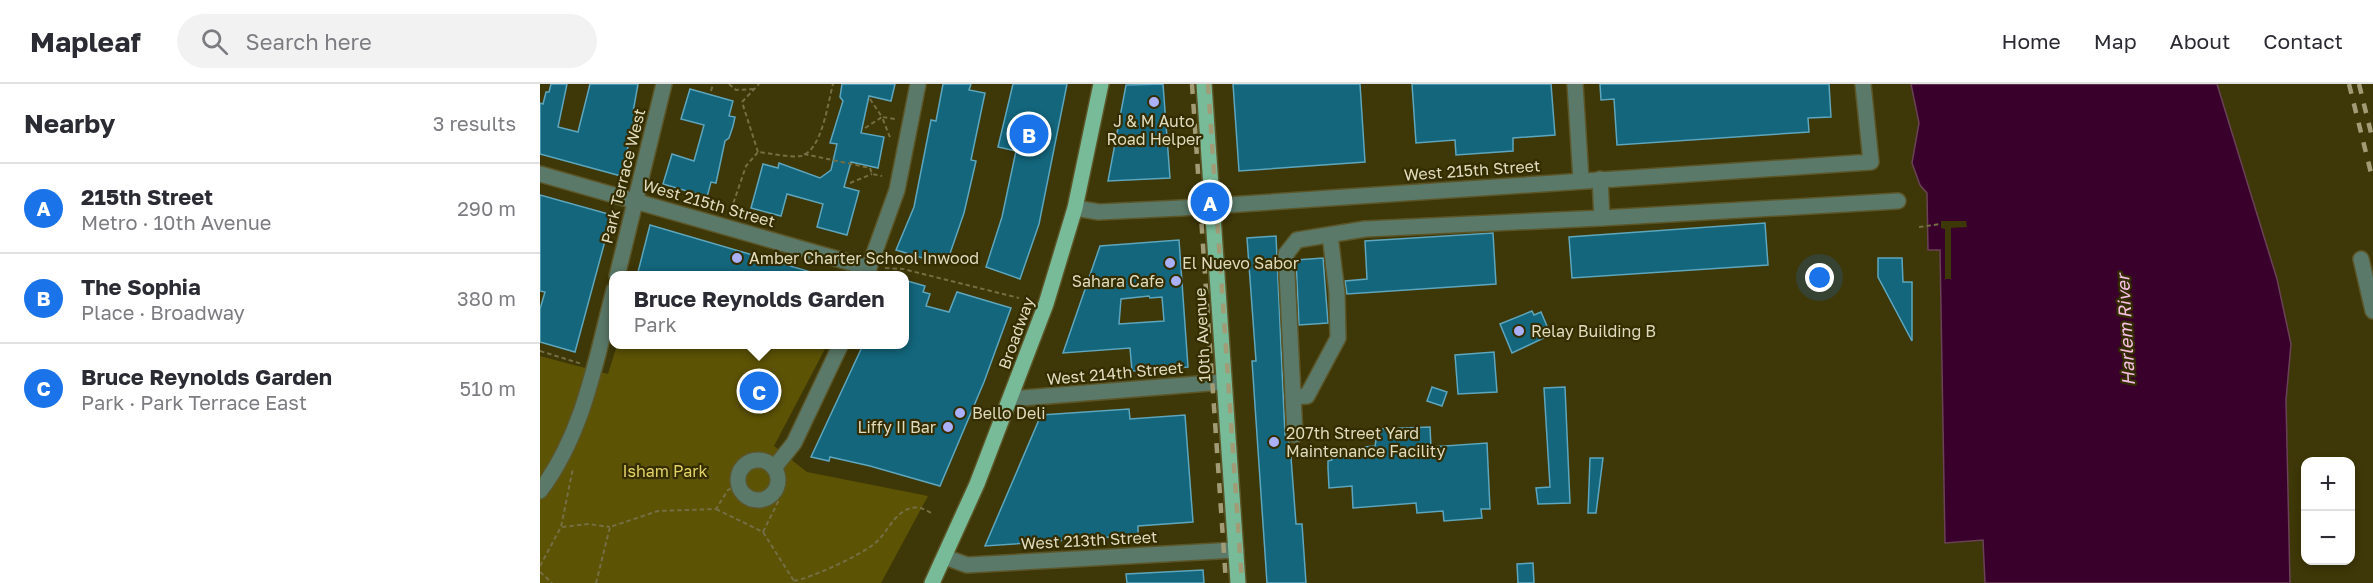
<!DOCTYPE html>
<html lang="en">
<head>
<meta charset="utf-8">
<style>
  :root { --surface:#fff; --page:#f2f2f3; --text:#2b2b33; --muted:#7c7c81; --line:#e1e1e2; --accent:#1a73e8 }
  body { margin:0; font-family:"Golos Text",sans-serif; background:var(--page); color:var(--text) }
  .controls { position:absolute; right:18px; bottom:18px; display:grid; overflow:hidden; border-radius:12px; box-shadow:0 3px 9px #0003 }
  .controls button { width:54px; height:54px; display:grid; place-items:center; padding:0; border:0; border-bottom:2px solid var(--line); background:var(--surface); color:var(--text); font:30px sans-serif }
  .you { position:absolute; left:1280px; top:194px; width:21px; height:21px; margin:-15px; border:4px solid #fff; border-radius:50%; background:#1a73e8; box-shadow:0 0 0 9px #1a73e833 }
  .badge { display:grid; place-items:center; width:39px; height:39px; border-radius:50%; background:var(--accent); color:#fff; font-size:20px; font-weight:700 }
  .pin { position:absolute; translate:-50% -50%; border:3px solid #fff; box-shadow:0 2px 6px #0006 }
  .popup { position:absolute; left:69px; top:187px; width:300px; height:78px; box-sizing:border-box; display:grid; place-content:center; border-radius:12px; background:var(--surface); filter:drop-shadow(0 2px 4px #0005); font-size:20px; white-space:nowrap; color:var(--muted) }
  .popup b { font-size:22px; color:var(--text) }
  .popup::after { content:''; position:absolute; left:50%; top:100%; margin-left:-12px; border:12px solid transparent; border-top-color:var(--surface) }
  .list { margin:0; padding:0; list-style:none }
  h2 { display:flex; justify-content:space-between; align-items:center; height:78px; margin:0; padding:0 24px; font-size:26px }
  h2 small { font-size:20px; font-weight:400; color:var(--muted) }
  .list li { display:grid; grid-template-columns:39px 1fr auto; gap:18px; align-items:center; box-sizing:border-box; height:90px; padding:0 24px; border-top:2px solid var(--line) }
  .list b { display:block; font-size:22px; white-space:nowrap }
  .list p { margin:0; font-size:20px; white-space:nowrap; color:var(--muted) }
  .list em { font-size:20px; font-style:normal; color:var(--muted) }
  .icon { flex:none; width:33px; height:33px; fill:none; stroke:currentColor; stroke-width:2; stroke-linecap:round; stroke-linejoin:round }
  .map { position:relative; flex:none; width:1833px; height:499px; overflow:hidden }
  header { display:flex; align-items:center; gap:36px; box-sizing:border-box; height:84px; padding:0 30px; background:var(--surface); border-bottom:2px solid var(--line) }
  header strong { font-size:28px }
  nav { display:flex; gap:33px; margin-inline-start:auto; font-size:21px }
  .search { width:420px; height:54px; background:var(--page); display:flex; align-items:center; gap:15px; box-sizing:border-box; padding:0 21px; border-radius:33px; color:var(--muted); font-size:22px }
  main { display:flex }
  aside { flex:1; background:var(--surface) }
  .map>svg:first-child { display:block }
  .green { fill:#5d5305 }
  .water { fill:#38002a; stroke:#6a4256; stroke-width:1.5 }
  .pier { fill:#3e3707 }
  .building { fill:#13667c; stroke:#5da6bd; stroke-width:1.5; fill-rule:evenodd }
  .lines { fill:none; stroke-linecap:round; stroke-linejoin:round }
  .minor-casing { stroke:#5b5528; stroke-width:18 }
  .major-casing { stroke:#5b5528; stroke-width:18 }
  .path { stroke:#746e44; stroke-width:2; stroke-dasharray:4.5 3; stroke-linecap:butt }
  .minor { stroke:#5a7968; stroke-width:15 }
  .major { stroke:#78bb98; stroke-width:15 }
  .rail { stroke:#a19b76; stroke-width:4.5; stroke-dasharray:10 10; stroke-linecap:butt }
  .poi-dot { fill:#aab0fb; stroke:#342d00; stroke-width:2 }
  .labels { text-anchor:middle; stroke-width:4.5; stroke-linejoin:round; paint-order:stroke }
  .poi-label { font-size:16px; fill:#e0dbbd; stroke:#342d00; text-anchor:start }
  .street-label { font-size:16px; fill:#e0dbbd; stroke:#342d00 }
  .park-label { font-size:16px; fill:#e3d266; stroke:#342d00 }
  .water-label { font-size:18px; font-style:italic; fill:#f7bfe3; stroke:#342d00 }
</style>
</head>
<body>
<header>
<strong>Mapleaf</strong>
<div class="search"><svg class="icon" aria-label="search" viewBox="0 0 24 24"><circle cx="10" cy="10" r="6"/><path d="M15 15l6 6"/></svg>Search here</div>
<nav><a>Home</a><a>Map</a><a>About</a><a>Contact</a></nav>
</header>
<main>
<aside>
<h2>Nearby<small>3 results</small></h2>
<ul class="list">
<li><span class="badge">A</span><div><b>215th Street</b><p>Metro · 10th Avenue</p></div><em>290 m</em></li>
<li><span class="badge">B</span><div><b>The Sophia</b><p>Place · Broadway</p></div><em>380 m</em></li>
<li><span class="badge">C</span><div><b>Bruce Reynolds Garden</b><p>Park · Park Terrace East</p></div><em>510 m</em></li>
</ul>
</aside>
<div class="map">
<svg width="1833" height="499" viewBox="0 0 1833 499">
  <rect width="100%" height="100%" fill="#3e3707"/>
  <polygon class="green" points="77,261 287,261 234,362 267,388 388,412 341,499 0,499 0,272 68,290"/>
  <polygon class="water" points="1371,0 1677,0 1737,195 1751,260 1746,316 1750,499 1445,499 1443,456 1405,459 1400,166 1388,166 1387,109 1380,101 1372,79 1379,39"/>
  <polygon class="pier" points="1401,137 1426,137 1427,143 1411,144 1411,195 1405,195 1405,145 1401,144"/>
  <g class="building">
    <polygon points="11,0 27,0 18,43 38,48 50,0 98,0 93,28 96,29 81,92 0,70 0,19 3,20 6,8 9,8"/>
    <polygon points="302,0 355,0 351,17 329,12 321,49 344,53 338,84 311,78 304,103 319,107 307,151 277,143 283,120 247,110 241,132 211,124 223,80 238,84 239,79 280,94 291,86 297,60 290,59 303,17 300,13"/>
    <polygon points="403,0 431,0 429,6 445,9 431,76 436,77 424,129 406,181 356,166 374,123 391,36 396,37"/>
    <polygon points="473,0 527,0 499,140 480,195 446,183 462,133 476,67 458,63"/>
    <polygon points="623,0 630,94 568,97 586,1"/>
    <polygon points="693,0 820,0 825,78 699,87"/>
    <polygon points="872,0 1011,0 1015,51 973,54 973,67 916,71 915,56 876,59"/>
    <polygon points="1060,0 1289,0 1291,33 1268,34 1269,48 1077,61 1074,15 1061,16"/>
    <polygon points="150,5 193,17 189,32 195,33 193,42 189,54 185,57 176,99 171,98 167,113 123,100 132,70 154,77 164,41 141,35"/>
    <polygon points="0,111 72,131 35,268 0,258 0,225 5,208 0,207"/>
    <polygon points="1225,139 1228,181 1032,194 1029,153"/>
    <polygon points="110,141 271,188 271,192 97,192"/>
    <polygon points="953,149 956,200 807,210 805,197 827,195 825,157"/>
    <polygon points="736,152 745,351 750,360 756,440 762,440 766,499 727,499 712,277 716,277 707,154"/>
    <path d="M639,156L648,283L592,287L590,264L523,269L560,162ZM609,212L610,214L622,213L624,237L579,240L581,215Z"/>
    <polygon points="783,174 788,239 759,241 756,176"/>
    <polygon points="1338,174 1362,174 1363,198 1372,198 1372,257 1338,193"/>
    <polygon points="364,196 385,202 383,208 390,210 386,222 409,228 417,208 471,224 444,298 400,402 330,382 290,373 289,377 271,373 323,261 364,261"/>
    <polygon points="992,227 994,231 1001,228 1007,242 1000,245 1004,254 972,269 960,240"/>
    <polygon points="954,268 957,308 918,310 915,271"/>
    <polygon points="892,303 907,308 902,322 887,317"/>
    <polygon points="1025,303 1030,419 998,420 996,404 1010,403 1004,304"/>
    <polygon points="589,325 590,335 645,331 653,438 598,442 598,451 445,462 501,331"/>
    <polygon points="890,343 891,363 947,359 950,425 941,425 942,434 904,437 903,427 877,429 876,419 813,424 812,402 789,404 788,384 788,377 792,376 791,366 835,362 838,345"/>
    <polygon points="1050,374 1063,374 1056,429 1048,429"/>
    <polygon points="993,479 994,499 978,499 977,480"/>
    <polygon points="663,486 664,499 587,499 586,490"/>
  </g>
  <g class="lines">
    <g class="minor-casing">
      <g id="minor">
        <polyline points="1035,0 1041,96"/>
        <polyline points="0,90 329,184"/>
        <polyline points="535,124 559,128 641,124 1331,78 1323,0"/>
        <polyline points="1062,134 1358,117"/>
        <polyline points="1821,175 1833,227"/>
        <polyline points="77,192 124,0"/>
        <polyline points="326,192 357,106 378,0"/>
        <polyline points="753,313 767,312 798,254 797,209 790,151"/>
        <polyline points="471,315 683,298"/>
        <polyline points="755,351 746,170 757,156 825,145 1062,134 1060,95"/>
        <circle cx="218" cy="396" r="20"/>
        <polyline points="234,384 254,359 301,260"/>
        <path d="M0,407C44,349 56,275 74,206"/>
        <polyline points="405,473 427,481 696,466"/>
      </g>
    </g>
    <g class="major-casing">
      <g id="major">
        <polyline points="664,0 698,499"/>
        <polyline points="392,499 437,400 506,220 535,124 561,0"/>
      </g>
    </g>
    <g class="path">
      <polyline points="189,0 196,6 214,5"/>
      <polyline points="171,7 173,0"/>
      <polyline points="330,15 342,33 355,35"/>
      <polyline points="325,44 342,33 351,56"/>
      <polyline points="218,68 202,18 219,0"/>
      <polyline points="264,70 330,84 332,90 342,92"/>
      <polyline points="310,99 332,90"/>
      <path d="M191,126L206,82L218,68C231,69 249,74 261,72C282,67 288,18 293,0"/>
      <polyline points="1379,143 1401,140"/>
      <polyline points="345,184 363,185 479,214"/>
      <polyline points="0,267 42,280"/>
      <polyline points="176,425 223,448 254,497"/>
      <polyline points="22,443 48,440 70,443"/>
      <polyline points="223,448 238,418 231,410"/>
      <polyline points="0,482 21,443 33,384"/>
      <polyline points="0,488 12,499"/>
      <path d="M254,497C271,494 321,471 334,460C348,449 353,429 371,424C379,422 386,426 393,430"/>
      <polyline points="56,499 70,443 118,427 176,425 188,406 199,401"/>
    </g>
    <use href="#minor" class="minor"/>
    <use href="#major" class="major"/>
    <g class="rail">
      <polyline points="652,0 686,499"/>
      <polyline points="668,0 702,499"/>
      <polyline points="1809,0 1833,97"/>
      <polyline points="1819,0 1833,57"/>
    </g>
  </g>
  <g class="poi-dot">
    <circle cx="614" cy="18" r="6"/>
    <circle cx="197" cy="174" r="6"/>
    <circle cx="630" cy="179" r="6"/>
    <circle cx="636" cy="197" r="6"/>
    <circle cx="979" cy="247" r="6"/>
    <circle cx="420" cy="329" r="6"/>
    <circle cx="408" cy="343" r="6"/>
    <circle cx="734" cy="358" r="6"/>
  </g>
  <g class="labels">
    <g class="poi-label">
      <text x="614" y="43" text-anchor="middle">J &amp; M Auto<tspan x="614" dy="18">Road Helper</tspan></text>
      <text x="209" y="180">Amber Charter School Inwood</text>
      <text x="642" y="185">El Nuevo Sabor</text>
      <text x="624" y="203" text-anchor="end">Sahara Cafe</text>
      <text x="991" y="253">Relay Building B</text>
      <text x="432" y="335">Bello Deli</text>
      <text x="396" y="349" text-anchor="end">Liffy II Bar</text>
      <text x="746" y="355">207th Street Yard<tspan x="746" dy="18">Maintenance Facility</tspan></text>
    </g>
    <g class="street-label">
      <text transform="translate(932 86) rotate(-4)" y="6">West 215th Street</text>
      <text transform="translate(83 92) rotate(-76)" y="6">Park Terrace West</text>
      <text transform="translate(169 119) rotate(16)" y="6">West 215th Street</text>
      <text transform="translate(476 249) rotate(-70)" y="6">Broadway</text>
      <text transform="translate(662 251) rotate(-93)" y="6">10th Avenue</text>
      <text transform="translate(575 289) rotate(-5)" y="6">West 214th Street</text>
      <text transform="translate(549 456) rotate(-3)" y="6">West 213th Street</text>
    </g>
    <g class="park-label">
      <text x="125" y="393">Isham Park</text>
    </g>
    <g class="water-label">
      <text transform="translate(1586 246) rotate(-93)" y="6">Harlem River</text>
    </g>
  </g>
</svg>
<div class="controls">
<button>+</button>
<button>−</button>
</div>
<div class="you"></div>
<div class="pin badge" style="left:670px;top:118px">A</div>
<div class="pin badge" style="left:489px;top:50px">B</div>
<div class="pin badge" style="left:219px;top:307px">C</div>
<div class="popup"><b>Bruce Reynolds Garden</b>Park</div>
</div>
</main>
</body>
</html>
